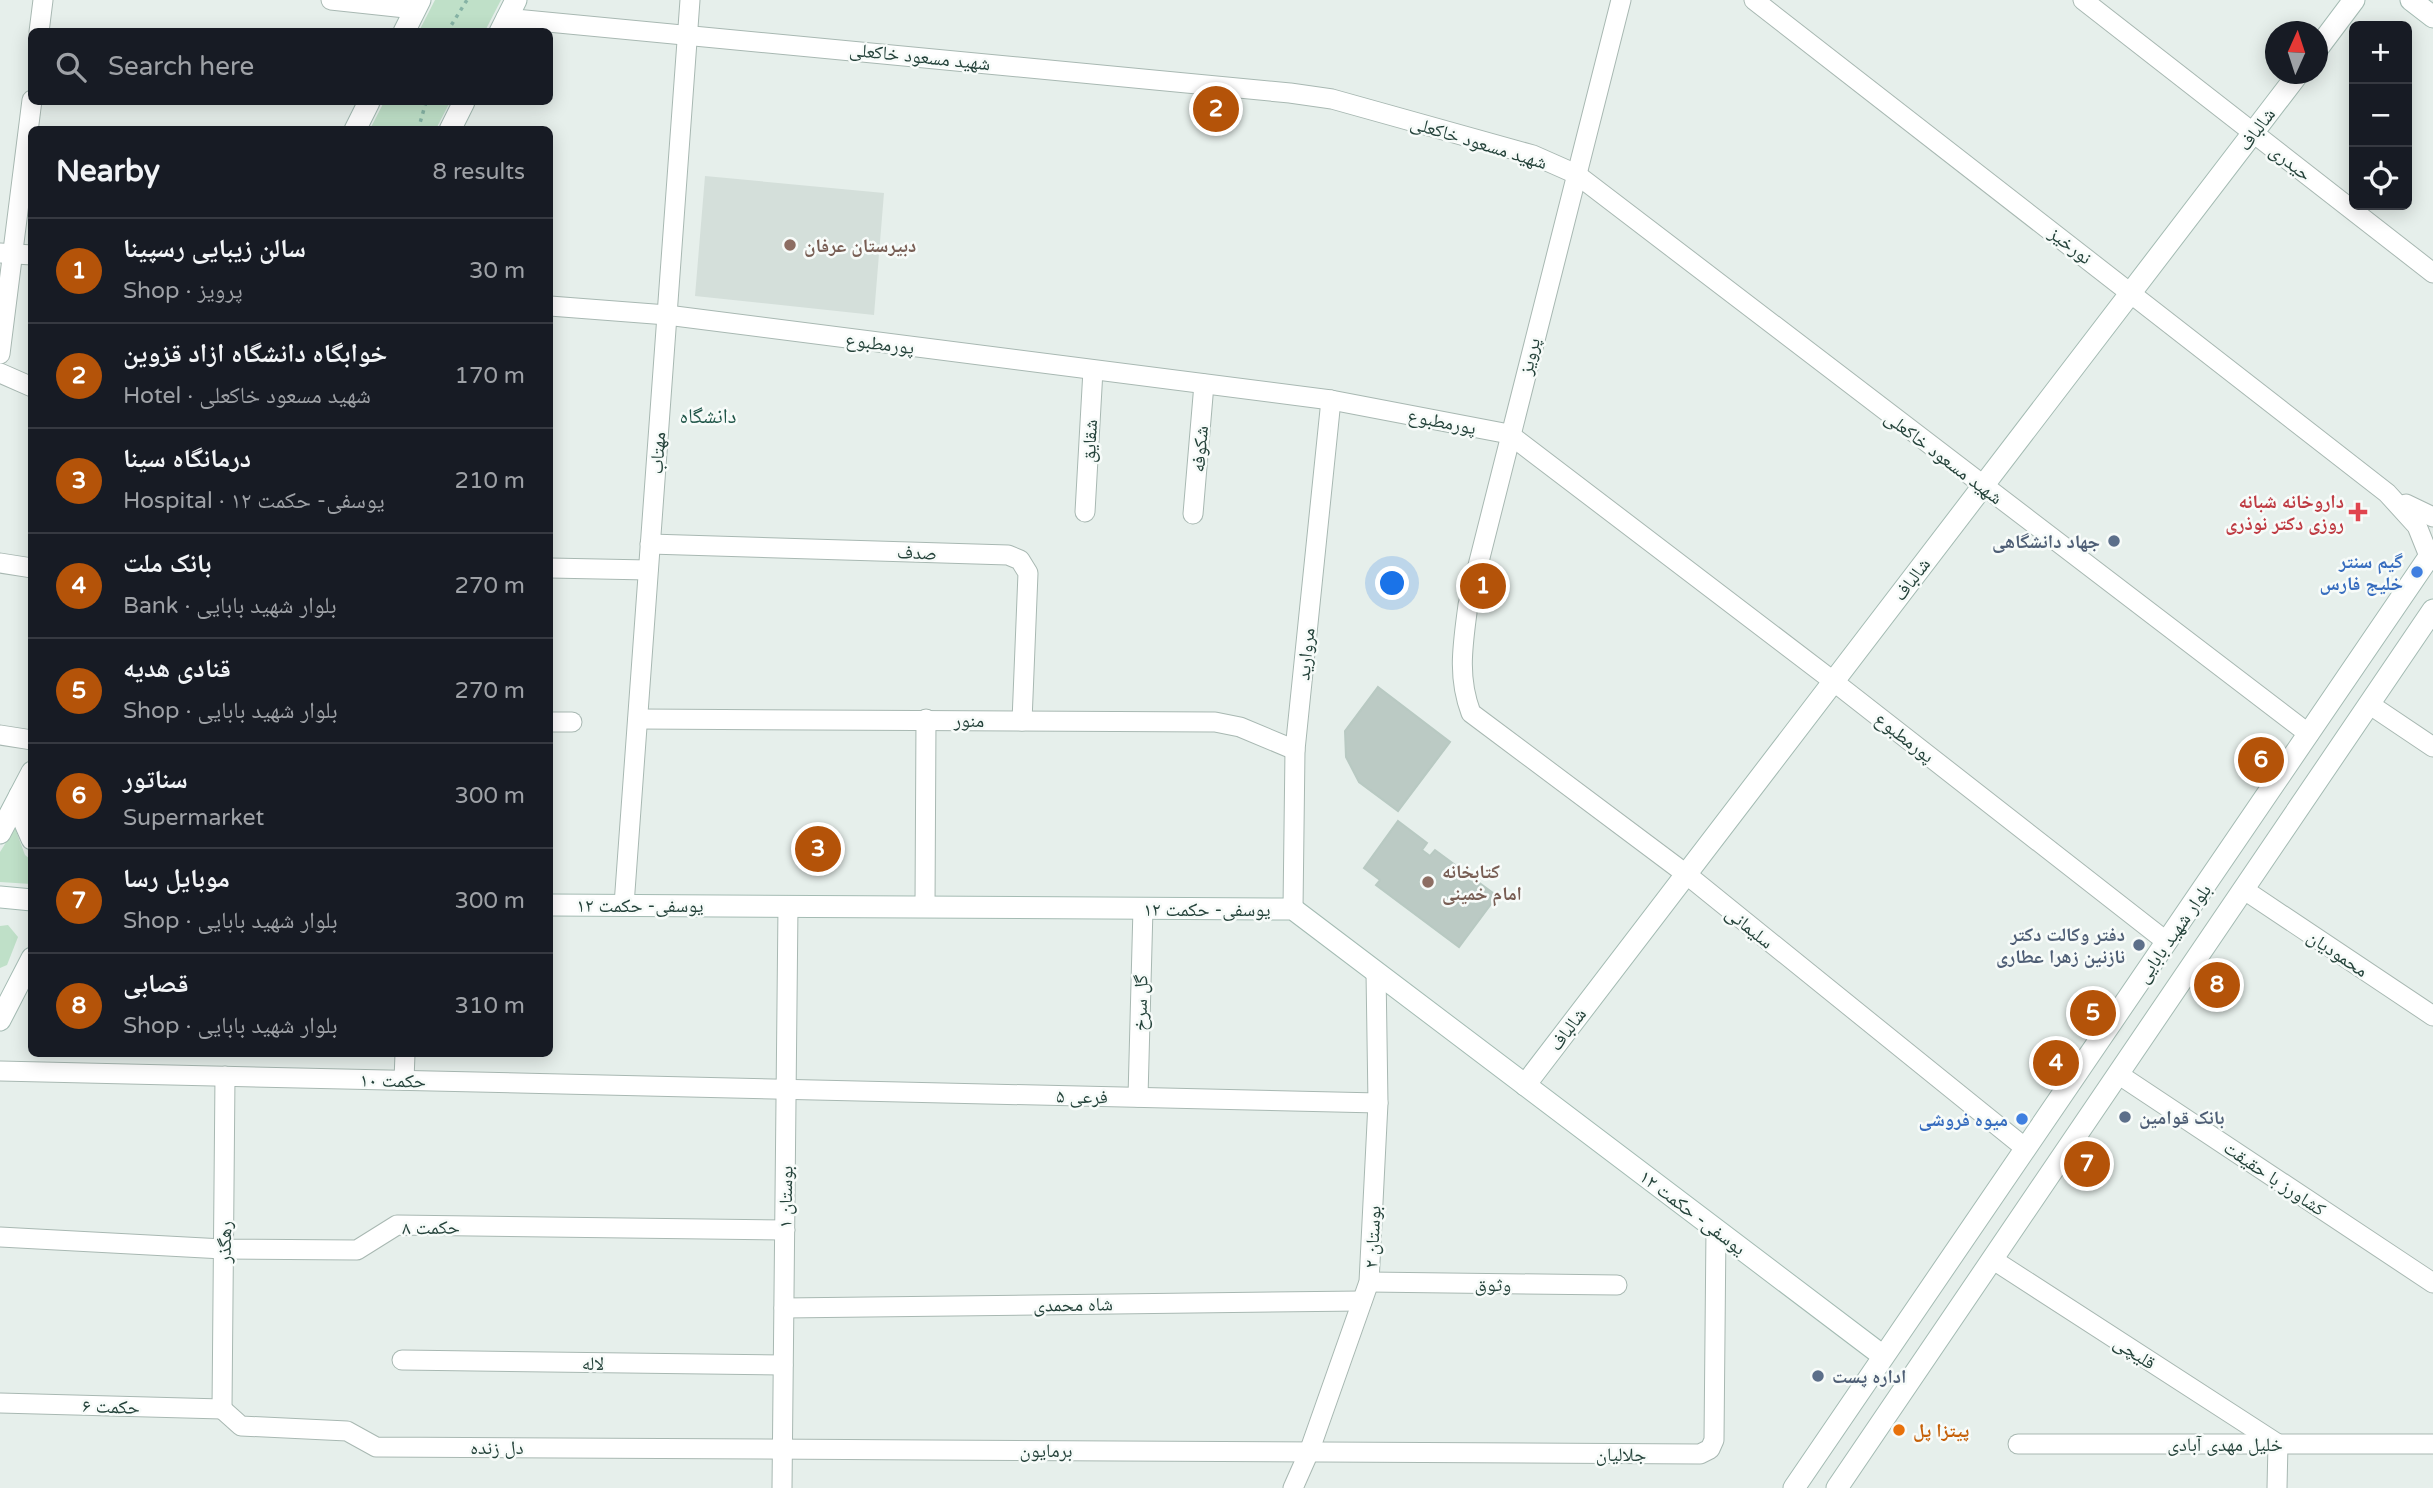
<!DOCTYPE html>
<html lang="en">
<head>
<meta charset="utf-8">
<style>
  :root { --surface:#171b24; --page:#242831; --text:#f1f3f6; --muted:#9ea1a6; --line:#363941; --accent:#b45309 }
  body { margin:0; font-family:"Varela Round","Noto Naskh Arabic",sans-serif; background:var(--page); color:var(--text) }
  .controls { position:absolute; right:21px; top:21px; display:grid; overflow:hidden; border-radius:10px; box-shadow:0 4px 18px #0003 }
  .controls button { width:63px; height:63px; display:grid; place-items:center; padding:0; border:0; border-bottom:2px solid var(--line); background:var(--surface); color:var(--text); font:35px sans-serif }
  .compass { position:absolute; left:2265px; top:21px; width:63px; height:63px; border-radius:50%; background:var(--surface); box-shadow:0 4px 18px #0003; rotate:3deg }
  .you { position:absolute; left:1393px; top:584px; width:24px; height:24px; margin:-18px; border:5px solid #fff; border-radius:50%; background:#1a73e8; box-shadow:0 0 0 10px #1a73e833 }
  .badge { display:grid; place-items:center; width:46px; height:46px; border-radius:50%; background:var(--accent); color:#fff; font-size:23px; font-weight:700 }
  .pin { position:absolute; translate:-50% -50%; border:4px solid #fff; box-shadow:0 2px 7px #0006 }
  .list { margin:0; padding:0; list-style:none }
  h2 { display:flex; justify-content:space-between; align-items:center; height:91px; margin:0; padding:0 28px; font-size:30px }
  h2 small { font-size:23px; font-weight:400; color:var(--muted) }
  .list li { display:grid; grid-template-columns:46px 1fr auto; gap:21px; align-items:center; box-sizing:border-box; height:105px; padding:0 28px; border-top:2px solid var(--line) }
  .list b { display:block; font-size:26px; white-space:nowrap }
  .list p { margin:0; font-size:23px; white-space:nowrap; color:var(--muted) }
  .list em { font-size:23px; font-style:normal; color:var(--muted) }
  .icon { flex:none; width:38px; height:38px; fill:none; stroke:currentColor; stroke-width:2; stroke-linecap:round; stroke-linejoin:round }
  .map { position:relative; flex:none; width:2433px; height:1488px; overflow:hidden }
  .search { position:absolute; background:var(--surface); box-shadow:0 4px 18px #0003; left:28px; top:28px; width:525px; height:77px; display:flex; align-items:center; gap:18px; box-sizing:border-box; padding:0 24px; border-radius:10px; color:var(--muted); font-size:26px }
  .panel { position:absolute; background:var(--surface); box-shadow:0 4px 18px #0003; left:28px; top:126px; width:525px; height:931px; border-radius:10px }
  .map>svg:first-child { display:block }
  .built { fill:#d4dfda }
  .green { fill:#bfe0c8 }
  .building { fill:#bbcac4; stroke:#b8c9c2; stroke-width:2 }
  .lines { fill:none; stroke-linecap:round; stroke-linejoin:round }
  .street-casing { stroke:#a8b8b2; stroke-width:21 }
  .secondary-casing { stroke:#a4bbb3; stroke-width:23 }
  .path { stroke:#86b3a5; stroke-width:3.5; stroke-dasharray:3.5 5; stroke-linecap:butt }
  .street { stroke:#fff; stroke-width:19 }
  .secondary { stroke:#fff; stroke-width:21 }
  .education-dot { fill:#8d6e63; stroke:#f7fbf9; stroke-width:2.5 }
  .health-dot { fill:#e0444e; stroke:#f7fbf9; stroke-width:2.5 }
  .service-dot { fill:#5c6f8a; stroke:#f7fbf9; stroke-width:2.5 }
  .shop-dot { fill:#3f7fe0; stroke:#f7fbf9; stroke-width:2.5 }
  .food-dot { fill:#e8710a; stroke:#f7fbf9; stroke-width:2.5 }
  .labels { text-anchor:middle; stroke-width:5; stroke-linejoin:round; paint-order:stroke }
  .street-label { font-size:19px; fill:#24423a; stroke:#f7fbf9 }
  .education-label { font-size:19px; font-weight:bold; fill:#785e54; stroke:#f7fbf9; text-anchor:start }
  .health-label { font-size:19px; font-weight:bold; fill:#be3a42; stroke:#f7fbf9; text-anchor:end }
  .service-label { font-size:19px; font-weight:bold; fill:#4e5e75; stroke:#f7fbf9; text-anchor:end }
  .shop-label { font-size:19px; font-weight:bold; fill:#366cbe; stroke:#f7fbf9; text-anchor:end }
  .food-label { font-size:19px; font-weight:bold; fill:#c56008; stroke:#f7fbf9; text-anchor:start }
  .neighbourhood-label { font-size:21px; fill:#1f5548; stroke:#f7fbf9 }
</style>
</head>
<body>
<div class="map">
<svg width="2433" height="1488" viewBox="0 0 2433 1488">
  <rect width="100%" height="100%" fill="#e6efeb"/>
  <polygon class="built" points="705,176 884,193 874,315 695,296"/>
  <g class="green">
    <polygon points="435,0 501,0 485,31 419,31"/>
    <polygon points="384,102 450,102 436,129 370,129"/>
    <polygon points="15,828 25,855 31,860 31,884 0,882 0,852"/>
    <polygon points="8,925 18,937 7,965 0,968 0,926"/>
  </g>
  <g class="building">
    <polygon points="1378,687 1450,742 1398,811 1359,782 1346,757 1345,731"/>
    <polygon points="1398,821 1427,843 1422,850 1430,856 1435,850 1497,896 1459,947 1376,885 1380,880 1364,868"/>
  </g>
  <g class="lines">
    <g class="street-casing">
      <g id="street">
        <polyline points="331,0 415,9"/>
        <path d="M1621,0L1468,605C1463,644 1457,676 1471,713L1686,874L2024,1147"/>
        <polyline points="1754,0 2387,493 2417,526 2429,556"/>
        <polyline points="2083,0 2433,273"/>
        <polyline points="506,18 1290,93 1332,99 1533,155 1576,174 2309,734"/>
        <polyline points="39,32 43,0"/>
        <polyline points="0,253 32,255"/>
        <polyline points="550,306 667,315 1331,400 1509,434 1833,681 2167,942"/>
        <polyline points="0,354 32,100"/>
        <polyline points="0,373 32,387"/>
        <polyline points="2406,504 2433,517"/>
        <polyline points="1085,512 1093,370"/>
        <polyline points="1193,514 1204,384"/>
        <polyline points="650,544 1008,555 1020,560 1028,573 1022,721"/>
        <polyline points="0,563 32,568"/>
        <polyline points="550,568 648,570"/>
        <polyline points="2369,704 2433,747"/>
        <polyline points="638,719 1215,722 1240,727 1295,750"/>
        <polyline points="550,722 572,722"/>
        <polyline points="0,735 32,740"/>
        <polyline points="2243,889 2433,1016"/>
        <polyline points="624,905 690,0"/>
        <polyline points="925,907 926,719"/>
        <polyline points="1293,909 1295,750 1331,400"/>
        <polyline points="0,1071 1378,1103"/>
        <polyline points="2118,1074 2433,1283"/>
        <polyline points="404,1080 405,1054"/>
        <polyline points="1138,1097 1143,908"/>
        <polyline points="0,1237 223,1249 357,1250 397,1225 785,1230"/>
        <polyline points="1992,1259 2278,1444 2277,1488"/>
        <polyline points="1369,1282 1617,1285"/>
        <polyline points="784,1308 1362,1301"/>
        <polyline points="402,1360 783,1365"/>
        <polyline points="0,1403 222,1409"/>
        <polyline points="222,1409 241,1426 347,1431 376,1447 1700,1454 1710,1449 1714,1440 1716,1229"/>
        <polyline points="222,1409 225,1076"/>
        <polyline points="2018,1444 2433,1444"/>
        <polyline points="782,1488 788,906"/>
        <polyline points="1293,1488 1309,1452 1369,1282 1378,1103 1376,972"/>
      </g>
    </g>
    <g class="secondary-casing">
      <g id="secondary">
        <polyline points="2411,0 2433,17"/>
        <polyline points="404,32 420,0"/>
        <polyline points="500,32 516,0"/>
        <polyline points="2318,48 2354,0"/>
        <polyline points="355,130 369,102"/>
        <polyline points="450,130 464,102"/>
        <polyline points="20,795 21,814 32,839"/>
        <polyline points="0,833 32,772"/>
        <polyline points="0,897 32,900"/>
        <polyline points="550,905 1293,909 1883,1356"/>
        <polyline points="0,1020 32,958"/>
        <polyline points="1525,1085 2298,74"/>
        <polyline points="1794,1488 2433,551"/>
        <polyline points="1837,1488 2433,610"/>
      </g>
    </g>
    <g class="path">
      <polyline points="447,32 467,0"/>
      <polyline points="418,130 426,102"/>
    </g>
    <use href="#street" class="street"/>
    <use href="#secondary" class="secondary"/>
  </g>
  <g class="education-dot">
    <circle cx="790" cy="245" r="7"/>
    <circle cx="1428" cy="882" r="7"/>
  </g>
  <path class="health-dot" d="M2354.5 501.5h7v7h7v7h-7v7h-7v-7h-7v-7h7z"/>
  <g class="service-dot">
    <circle cx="2114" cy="541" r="7"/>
    <circle cx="2139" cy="945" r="7"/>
    <circle cx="2125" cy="1117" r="7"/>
    <circle cx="1818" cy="1376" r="7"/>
  </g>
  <g class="shop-dot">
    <circle cx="2417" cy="572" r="7"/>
    <circle cx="2022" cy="1119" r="7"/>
  </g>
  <circle class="food-dot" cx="1899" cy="1430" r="7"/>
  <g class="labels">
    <g class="street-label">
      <text transform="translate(920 56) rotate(6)" y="7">شهید مسعود خاکعلی</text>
      <text transform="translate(2256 129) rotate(-53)" y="7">شالباف</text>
      <text transform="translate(1479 142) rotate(17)" y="7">شهید مسعود خاکعلی</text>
      <text transform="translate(2291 162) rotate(38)" y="7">حیدری</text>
      <text transform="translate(2071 245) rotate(38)" y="7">نورخیز</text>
      <text transform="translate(880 343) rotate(7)" y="7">پورمطبوع</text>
      <text transform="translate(1529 356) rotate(-76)" y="7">پرویز</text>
      <text transform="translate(1442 421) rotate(11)" y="7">پورمطبوع</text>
      <text transform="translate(1089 441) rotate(-87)" y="7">شقایق</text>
      <text transform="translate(1199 449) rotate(-85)" y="7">شکوفه</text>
      <text transform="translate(657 453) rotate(-86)" y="7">مهتاب</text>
      <text transform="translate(1944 457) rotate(37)" y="7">شهید مسعود خاکعلی</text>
      <text transform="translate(917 552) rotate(2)" y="7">صدف</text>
      <text transform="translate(1911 579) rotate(-53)" y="7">شالباف</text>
      <text transform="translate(1305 654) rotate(-84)" y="7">مروارید</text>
      <text transform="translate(969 720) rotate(1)" y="7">منور</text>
      <text transform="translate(1905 737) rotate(38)" y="7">پورمطبوع</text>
      <text x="640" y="912">یوسفی- حکمت ۱۲</text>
      <text x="1207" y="916">یوسفی- حکمت ۱۲</text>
      <text transform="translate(1750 927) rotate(39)" y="7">سلیمانی</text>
      <text transform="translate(2173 933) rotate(-55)" y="7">بلوار شهید بابایی</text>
      <text transform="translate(2338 953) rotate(34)" y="7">محمودیان</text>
      <text transform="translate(1140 1003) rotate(-89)" y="7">گل سرخ</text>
      <text transform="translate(1567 1029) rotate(-53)" y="7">شالباف</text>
      <text transform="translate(393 1080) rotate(1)" y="7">حکمت ۱۰</text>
      <text transform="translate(1082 1096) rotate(1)" y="7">فرعی ۵</text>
      <text transform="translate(2275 1178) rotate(34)" y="7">کشاورز با حقیقت</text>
      <text transform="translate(785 1197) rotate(-89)" y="7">بوستان ۱</text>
      <text transform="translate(1693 1212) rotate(37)" y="7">یوسفی- حکمت ۱۲</text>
      <text transform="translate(431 1227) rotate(-1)" y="7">حکمت ۸</text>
      <text transform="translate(1372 1237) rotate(-87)" y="7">بوستان ۲</text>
      <text transform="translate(224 1242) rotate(-89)" y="7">رهگذر</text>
      <text transform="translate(1493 1284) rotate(1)" y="7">وثوق</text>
      <text transform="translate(1073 1304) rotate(-1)" y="7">شاه محمدی</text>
      <text transform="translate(2135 1352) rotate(33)" y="7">قلیچی</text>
      <text transform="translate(593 1363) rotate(1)" y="7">لاله</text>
      <text transform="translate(111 1406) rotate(2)" y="7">حکمت ۶</text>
      <text x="2225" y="1451">خلیل مهدی آبادی</text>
      <text x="497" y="1454">دل زنده</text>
      <text x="1046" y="1457">برمایون</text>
      <text x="1621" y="1461">جلالیان</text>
    </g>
    <g class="education-label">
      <text x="804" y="252">دبیرستان عرفان</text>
      <text x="1442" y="878">کتابخانه<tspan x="1442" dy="22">امام خمینی</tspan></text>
    </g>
    <g class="health-label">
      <text x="2344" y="508">داروخانه شبانه<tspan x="2344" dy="22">روزی دکتر نوذری</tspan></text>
    </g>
    <g class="service-label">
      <text x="2100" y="548">جهاد دانشگاهی</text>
      <text x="2125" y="941">دفتر وکالت دکتر<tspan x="2125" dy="22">نازنین زهرا عطاری</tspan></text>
      <text x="2139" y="1124" text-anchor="start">بانک قوامین</text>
      <text x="1832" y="1383" text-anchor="start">اداره پست</text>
    </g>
    <g class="shop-label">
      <text x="2403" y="568">گیم سنتر<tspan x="2403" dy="22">خلیج فارس</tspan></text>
      <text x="2008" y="1126">میوه فروشی</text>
    </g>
    <g class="food-label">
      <text x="1913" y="1437">پیتزا پل</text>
    </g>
    <g class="neighbourhood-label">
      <text x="708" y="423">دانشگاه</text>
    </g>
  </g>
</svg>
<div class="controls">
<button>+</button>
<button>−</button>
<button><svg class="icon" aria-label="locate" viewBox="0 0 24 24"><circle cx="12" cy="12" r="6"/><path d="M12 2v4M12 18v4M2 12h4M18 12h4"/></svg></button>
</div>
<svg class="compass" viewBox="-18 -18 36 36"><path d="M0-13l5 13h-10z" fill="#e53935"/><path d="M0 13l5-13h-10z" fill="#9ea1a6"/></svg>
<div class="you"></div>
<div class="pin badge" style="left:1483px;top:586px">1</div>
<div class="pin badge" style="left:1216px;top:109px">2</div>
<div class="pin badge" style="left:818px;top:849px">3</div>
<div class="pin badge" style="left:2056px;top:1063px">4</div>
<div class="pin badge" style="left:2093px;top:1013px">5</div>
<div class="pin badge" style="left:2261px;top:760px">6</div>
<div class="pin badge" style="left:2087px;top:1164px">7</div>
<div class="pin badge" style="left:2217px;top:985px">8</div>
<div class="search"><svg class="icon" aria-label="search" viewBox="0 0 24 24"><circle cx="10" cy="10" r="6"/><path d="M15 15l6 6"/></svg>Search here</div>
<section class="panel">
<h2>Nearby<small>8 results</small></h2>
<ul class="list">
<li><span class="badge">1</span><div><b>سالن زیبایی رسپینا</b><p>Shop · پرویز</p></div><em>30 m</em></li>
<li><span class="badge">2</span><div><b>خوابگاه دانشگاه ازاد قزوین</b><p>Hotel · شهید مسعود خاکعلی</p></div><em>170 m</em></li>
<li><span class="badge">3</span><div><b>درمانگاه سینا</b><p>Hospital · یوسفی- حکمت ۱۲</p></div><em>210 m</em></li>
<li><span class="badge">4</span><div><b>بانک ملت</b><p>Bank · بلوار شهید بابایی</p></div><em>270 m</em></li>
<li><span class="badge">5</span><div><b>قنادی هدیه</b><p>Shop · بلوار شهید بابایی</p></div><em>270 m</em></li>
<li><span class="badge">6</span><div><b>سناتور</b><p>Supermarket</p></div><em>300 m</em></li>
<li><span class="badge">7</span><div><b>موبایل رسا</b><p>Shop · بلوار شهید بابایی</p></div><em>300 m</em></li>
<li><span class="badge">8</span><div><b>قصابی</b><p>Shop · بلوار شهید بابایی</p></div><em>310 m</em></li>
</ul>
</section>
</div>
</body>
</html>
